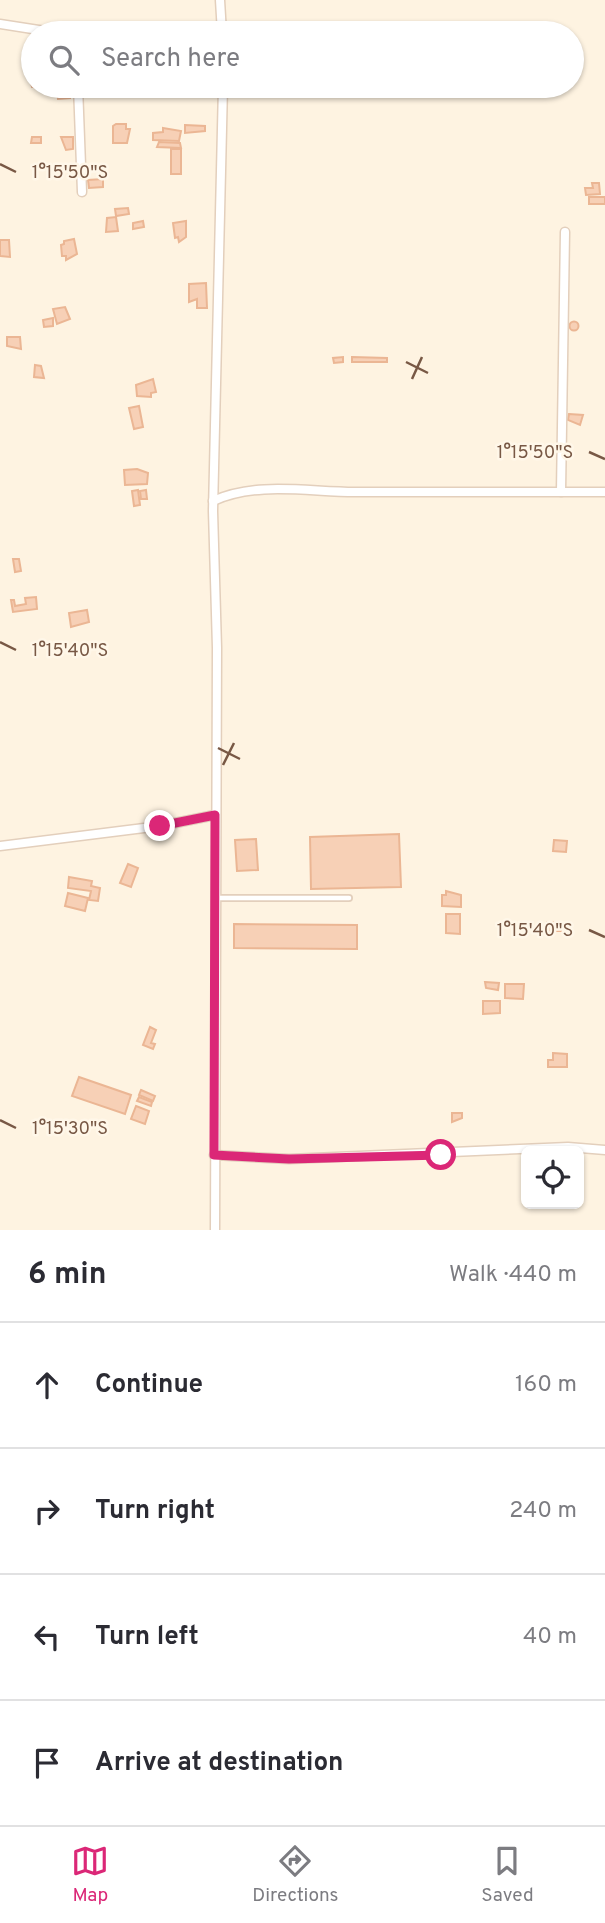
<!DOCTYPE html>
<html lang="en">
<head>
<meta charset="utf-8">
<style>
  :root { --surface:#fff; --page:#f2f2f3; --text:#2b2b33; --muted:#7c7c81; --line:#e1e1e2; --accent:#db2777 }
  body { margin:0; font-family:Overpass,sans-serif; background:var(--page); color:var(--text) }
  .controls { position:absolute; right:21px; bottom:21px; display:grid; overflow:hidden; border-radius:10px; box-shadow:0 2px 5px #0004 }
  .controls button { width:63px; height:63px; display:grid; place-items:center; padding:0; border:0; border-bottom:2px solid var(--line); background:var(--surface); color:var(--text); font:35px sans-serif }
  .stop { position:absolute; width:21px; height:21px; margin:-16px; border:5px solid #db2777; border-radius:50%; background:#fff }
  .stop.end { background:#db2777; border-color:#fff; box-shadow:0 2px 7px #0008 }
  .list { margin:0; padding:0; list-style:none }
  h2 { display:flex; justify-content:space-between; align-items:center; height:91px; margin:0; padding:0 28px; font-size:30px }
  h2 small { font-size:23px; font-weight:400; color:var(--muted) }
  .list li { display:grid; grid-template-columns:46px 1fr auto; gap:21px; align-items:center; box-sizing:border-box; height:126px; padding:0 28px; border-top:2px solid var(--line) }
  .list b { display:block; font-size:26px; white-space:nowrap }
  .list em { font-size:23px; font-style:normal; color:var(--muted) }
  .icon { flex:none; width:38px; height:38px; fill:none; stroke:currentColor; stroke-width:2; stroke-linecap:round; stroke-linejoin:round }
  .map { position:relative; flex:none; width:605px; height:1230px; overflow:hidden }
  .search { position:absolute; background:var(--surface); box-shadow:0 2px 5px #0004; left:21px; right:21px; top:21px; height:77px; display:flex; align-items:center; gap:18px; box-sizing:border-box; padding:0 24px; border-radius:38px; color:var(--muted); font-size:26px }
  .sheet { height:595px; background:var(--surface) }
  nav { display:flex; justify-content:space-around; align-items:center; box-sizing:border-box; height:98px; border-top:2px solid var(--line); background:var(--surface); font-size:19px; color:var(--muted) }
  nav a { display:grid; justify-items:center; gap:4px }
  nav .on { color:var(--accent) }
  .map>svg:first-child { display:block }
  .building { fill:#f7d0b6; stroke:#ebb694; stroke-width:2 }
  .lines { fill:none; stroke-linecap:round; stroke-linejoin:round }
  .service-casing { stroke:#e3cfbc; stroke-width:8 }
  .minor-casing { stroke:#e3cfbc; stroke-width:11 }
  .service { stroke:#fff; stroke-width:4.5 }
  .minor { stroke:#fff; stroke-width:8 }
  .route { stroke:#db2777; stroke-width:9 }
  .ticks { fill:none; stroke:#785845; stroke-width:2.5 }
  .ticks-label { font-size:18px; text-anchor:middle; fill:#785845; stroke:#fff7e9; stroke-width:5; stroke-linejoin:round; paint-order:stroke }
</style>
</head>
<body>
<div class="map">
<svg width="605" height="1230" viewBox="0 0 605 1230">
  <rect width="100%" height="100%" fill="#fef3e1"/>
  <g class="building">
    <polygon points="29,73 33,73 33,86 42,86 32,87"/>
    <polygon points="57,86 70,86 70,98 58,99"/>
    <polygon points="116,124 126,124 126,129 130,129 127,143 113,143 113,126"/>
    <polygon points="185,125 205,126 205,131 185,133"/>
    <polygon points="163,128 181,131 179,141 153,140 153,133 163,132"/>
    <polygon points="32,137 41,137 41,143 31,143"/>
    <polygon points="61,137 73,137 73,149 66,150"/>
    <polygon points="159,142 180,143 181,148 157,147"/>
    <rect x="171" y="149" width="10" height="25"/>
    <polygon points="103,179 103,187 89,188 88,180"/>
    <polygon points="592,183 599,183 600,194 586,195 585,188 593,188"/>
    <rect x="589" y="197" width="16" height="7"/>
    <polygon points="128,208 129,214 116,216 115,209"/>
    <polygon points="116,217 118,231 106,232 107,218"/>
    <polygon points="143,221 144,227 133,229 133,223"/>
    <polygon points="186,221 186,237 179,242 178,237 175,238 173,223"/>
    <polygon points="74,239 77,254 66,260 66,256 62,256 61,245 64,244 64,241"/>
    <polygon points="0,240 9,240 10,257 0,256"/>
    <polygon points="206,283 207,308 197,308 197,299 189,302 189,284"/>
    <polygon points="65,307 70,319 57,324 53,309"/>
    <polygon points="53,318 53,326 44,327 43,320"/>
    <circle cx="574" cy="326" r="4.5"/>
    <polygon points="7,337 20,337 21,349 7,346"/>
    <polygon points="343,357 343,362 334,363 333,358"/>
    <polygon points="352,357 387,358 387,362 352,362"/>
    <polygon points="35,365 41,366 44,378 34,377"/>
    <polygon points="153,379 156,392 151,393 151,397 137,396 136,385"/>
    <polygon points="139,406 143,427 134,429 129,408"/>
    <polygon points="569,414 583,415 580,425 568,420"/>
    <polygon points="137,469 148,473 147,484 125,485 124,470"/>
    <polygon points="138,490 140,505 134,506 132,491"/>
    <polygon points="146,490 147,499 141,499 140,491"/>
    <polygon points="13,559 19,559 21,571 15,572"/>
    <polygon points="36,597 37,609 13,612 11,600 14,600 15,606 26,604 25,598"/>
    <polygon points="87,610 89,622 71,627 69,613"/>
    <polygon points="399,834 401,887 311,889 310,837"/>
    <polygon points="256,839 258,870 237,871 235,840"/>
    <polygon points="554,840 567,841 566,852 553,851"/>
    <polygon points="128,864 138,868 131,887 120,883"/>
    <polygon points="69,877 92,881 91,886 100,888 98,901 89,900 91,891 68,888"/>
    <polygon points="446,891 461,895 461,907 442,906 442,895 446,895"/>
    <polygon points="68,893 88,898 85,911 65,906"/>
    <polygon points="446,914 460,914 460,934 446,933"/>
    <polygon points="547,922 561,923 561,931 546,931"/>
    <polygon points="234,924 357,925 357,949 234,948"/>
    <polygon points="485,982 499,983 498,990 486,988"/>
    <polygon points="505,984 524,984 523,999 505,998"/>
    <polygon points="483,1001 500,1001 500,1013 483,1014"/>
    <polygon points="150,1027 156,1030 151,1043 155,1044 153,1049 143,1045"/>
    <polygon points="553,1053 567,1054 567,1067 548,1067 548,1060 553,1060"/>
    <polygon points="79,1077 131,1095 125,1114 72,1096"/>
    <polygon points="141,1090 155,1096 153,1101 139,1095"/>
    <polygon points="139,1097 152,1102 151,1106 137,1101"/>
    <polygon points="136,1106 149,1111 145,1124 131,1119"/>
    <polygon points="452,1113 462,1113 462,1118 452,1122"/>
  </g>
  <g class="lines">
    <g class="service-casing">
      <polyline id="service" points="216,898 349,898"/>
    </g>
    <g class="minor-casing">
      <g id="minor">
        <polyline points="220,0 222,33"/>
        <polyline points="0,24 58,33"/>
        <polyline points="78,86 82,192"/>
        <polyline points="561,492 565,232"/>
        <path d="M213,501C257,481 308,492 355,492C438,492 522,492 605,492"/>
        <polyline points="0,846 160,826 215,815"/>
        <polyline points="214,1155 289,1159 568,1147 605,1150"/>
        <polyline points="215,1230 217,648 213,511 223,86"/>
      </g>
    </g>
    <use href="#service" class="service"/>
    <use href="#minor" class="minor"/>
  </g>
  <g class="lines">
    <polyline class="route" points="160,826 215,815 214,1155 289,1159 441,1155"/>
  </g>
  <path class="ticks" d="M0,164L16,172M406,362L428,373M412,379L422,357M589,452L605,459M0,642L16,650M218,748L240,759M223,765L234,743M589,930L605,937M0,1120L16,1128"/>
  <g class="ticks-label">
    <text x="70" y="178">1°15'50"S</text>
    <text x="535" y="458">1°15'50"S</text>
    <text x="70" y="656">1°15'40"S</text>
    <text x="535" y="936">1°15'40"S</text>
    <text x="70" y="1134">1°15'30"S</text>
  </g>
</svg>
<div class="controls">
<button><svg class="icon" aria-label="locate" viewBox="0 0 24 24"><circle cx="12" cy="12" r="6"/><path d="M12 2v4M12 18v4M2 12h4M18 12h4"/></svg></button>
</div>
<div class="stop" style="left:441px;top:1155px"></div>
<div class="stop end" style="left:160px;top:826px"></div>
<div class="search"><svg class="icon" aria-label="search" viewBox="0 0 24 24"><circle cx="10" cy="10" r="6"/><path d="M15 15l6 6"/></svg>Search here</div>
</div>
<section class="sheet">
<h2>6 min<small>Walk · 440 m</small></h2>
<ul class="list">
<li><svg class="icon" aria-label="ahead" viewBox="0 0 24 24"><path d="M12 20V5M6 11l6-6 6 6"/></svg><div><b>Continue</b></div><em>160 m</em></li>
<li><svg class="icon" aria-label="right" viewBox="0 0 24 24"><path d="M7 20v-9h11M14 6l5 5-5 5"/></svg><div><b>Turn right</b></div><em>240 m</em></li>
<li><svg class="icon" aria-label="left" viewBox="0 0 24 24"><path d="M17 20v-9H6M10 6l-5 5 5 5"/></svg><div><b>Turn left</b></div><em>40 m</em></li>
<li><svg class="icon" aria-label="arrive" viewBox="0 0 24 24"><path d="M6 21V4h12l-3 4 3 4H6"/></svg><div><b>Arrive at destination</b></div></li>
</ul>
</section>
<nav>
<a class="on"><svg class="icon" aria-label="map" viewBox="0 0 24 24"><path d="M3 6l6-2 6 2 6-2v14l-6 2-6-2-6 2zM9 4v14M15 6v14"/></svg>Map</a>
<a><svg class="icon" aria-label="directions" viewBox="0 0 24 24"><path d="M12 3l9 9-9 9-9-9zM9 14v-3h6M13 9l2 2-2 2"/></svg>Directions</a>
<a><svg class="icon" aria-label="saved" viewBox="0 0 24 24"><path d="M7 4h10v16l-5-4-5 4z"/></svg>Saved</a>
</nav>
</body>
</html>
